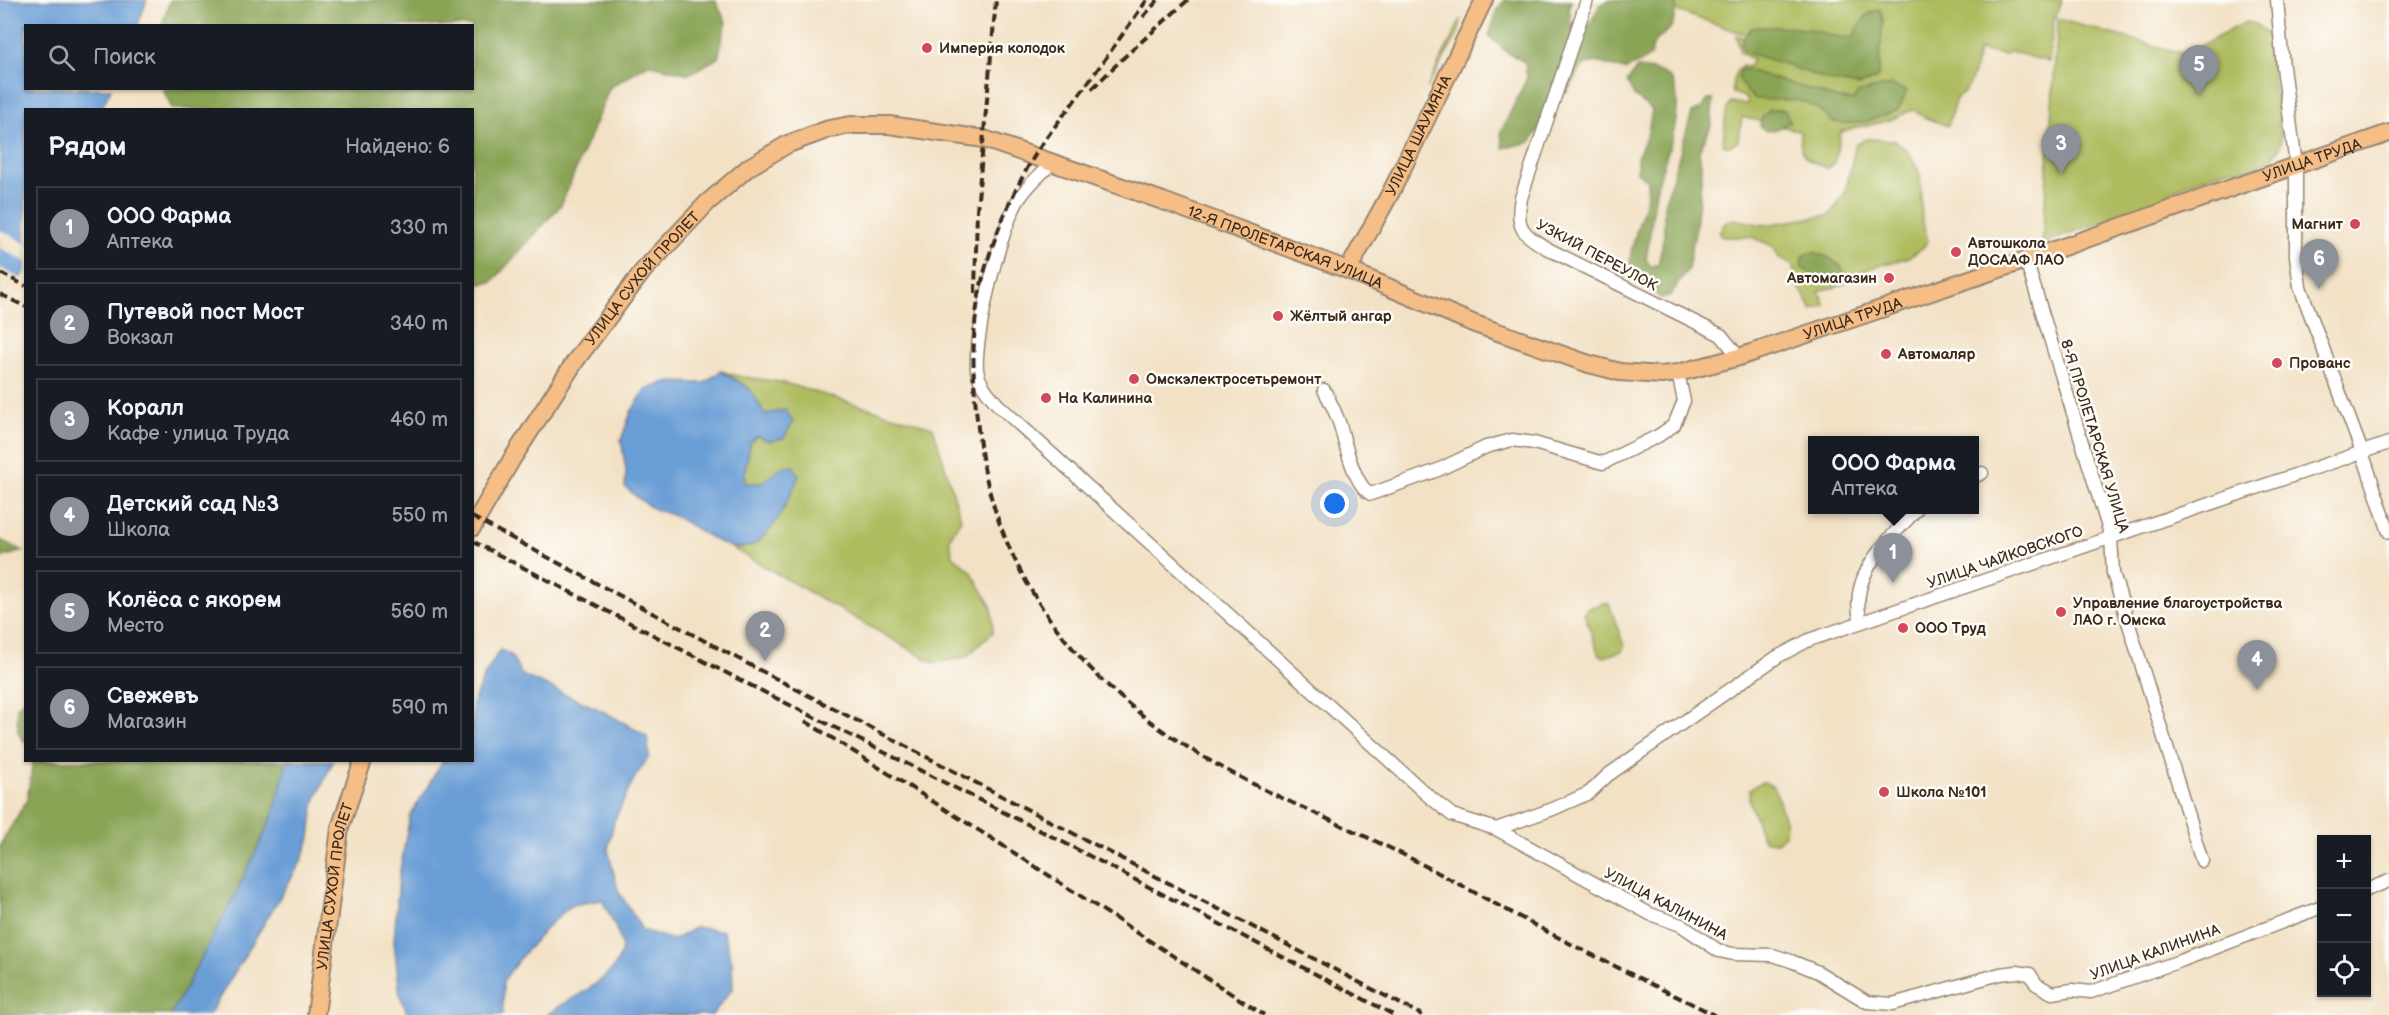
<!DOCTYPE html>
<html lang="ru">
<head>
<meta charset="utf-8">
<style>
  :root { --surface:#171b24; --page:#242831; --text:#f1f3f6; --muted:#9ea1a6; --line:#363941; --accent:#8c9099 }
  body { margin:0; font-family:"Balsamiq Sans",sans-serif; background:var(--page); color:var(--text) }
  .controls { position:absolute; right:18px; bottom:18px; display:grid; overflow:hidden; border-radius:0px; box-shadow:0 2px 4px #0004 }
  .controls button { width:54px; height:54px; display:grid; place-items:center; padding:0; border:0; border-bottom:2px solid var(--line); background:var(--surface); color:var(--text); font:30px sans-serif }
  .you { position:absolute; left:1335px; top:504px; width:21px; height:21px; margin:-15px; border:4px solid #fff; border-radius:50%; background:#1a73e8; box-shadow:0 0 0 9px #1a73e833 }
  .badge { display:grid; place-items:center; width:39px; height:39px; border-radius:50%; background:var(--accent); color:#fff; font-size:20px; font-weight:700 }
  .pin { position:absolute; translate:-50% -50px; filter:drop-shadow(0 2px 3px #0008) }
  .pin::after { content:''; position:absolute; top:32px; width:21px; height:18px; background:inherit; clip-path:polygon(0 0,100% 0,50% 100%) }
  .popup { position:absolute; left:1808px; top:436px; width:171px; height:78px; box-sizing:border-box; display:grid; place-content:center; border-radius:0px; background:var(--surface); filter:drop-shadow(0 2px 4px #0005); font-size:20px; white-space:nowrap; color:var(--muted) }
  .popup b { font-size:22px; color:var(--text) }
  .popup::after { content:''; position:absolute; left:50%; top:100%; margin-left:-12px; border:12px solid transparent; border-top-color:var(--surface) }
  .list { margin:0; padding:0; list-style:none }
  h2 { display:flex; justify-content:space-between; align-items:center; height:78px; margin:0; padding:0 24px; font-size:26px }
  h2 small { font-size:20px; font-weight:400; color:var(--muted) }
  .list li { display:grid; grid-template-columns:39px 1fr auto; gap:18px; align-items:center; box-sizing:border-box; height:84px; margin:0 12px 12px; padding:0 12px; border:2px solid var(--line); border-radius:0px }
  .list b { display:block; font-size:22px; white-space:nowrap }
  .list p { margin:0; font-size:20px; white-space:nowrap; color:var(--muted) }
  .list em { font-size:20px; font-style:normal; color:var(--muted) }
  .icon { flex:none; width:33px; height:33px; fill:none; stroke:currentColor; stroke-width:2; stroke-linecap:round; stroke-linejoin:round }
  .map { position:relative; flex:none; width:2389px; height:1015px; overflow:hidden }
  .search { position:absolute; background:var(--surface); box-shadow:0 2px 4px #0004; left:24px; top:24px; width:450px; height:66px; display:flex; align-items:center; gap:15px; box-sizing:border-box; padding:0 21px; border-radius:0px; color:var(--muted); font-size:22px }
  .panel { position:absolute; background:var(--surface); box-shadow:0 2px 4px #0004; left:24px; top:108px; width:450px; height:654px; border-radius:0px }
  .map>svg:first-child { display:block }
  .green { fill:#aebc5f; stroke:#74733e; stroke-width:1.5 }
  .forest { fill:#8aa456; stroke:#62673a; stroke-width:1.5 }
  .water { fill:#6b9ed6; stroke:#53647a; stroke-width:1.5 }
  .pier { fill:#f2e1c5 }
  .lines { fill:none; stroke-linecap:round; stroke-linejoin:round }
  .minor-casing { stroke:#968672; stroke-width:15 }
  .major-casing { stroke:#968672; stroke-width:20 }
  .minor { stroke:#fff; stroke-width:12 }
  .major { stroke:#f6be87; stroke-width:16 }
  .rail { stroke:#3b2a1e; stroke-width:4; stroke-dasharray:9 4.5; stroke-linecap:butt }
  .poi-dot { fill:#d1495b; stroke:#fdfcf7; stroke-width:2 }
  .labels { text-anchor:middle; stroke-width:5; stroke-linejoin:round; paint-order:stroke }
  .poi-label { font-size:15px; font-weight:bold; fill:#3b2a1e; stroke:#fdfcf7; text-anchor:start }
  .street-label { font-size:15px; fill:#3b2a1e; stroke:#fdfcf7 }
</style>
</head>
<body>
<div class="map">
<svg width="2389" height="1015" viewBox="0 0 2389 1015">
  <rect width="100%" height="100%" fill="#fdfcf7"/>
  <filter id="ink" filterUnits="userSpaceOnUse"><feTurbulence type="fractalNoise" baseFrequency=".0167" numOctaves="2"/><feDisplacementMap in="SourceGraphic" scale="12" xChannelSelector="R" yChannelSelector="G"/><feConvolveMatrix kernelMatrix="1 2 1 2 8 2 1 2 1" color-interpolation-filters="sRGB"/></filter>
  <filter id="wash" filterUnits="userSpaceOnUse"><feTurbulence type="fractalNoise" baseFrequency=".008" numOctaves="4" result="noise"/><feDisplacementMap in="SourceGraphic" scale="24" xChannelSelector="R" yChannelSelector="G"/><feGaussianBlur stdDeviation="1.35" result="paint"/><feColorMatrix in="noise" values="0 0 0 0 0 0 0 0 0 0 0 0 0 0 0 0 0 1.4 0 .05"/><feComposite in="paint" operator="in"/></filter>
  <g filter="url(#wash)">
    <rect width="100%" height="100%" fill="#f2e1c5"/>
    <g class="green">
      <path d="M1645,0H2062L2054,19L2049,62L2010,51L2004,55L1979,50C1975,66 1973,91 1956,98L1948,126L1926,118L1915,110C1906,111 1901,116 1892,119C1876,126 1857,125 1841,132L1835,163L1828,168C1805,160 1799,157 1800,131L1742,117L1738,141L1728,147L1723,144L1726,112L1730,103L1748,104L1747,98L1733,93C1731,83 1734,71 1743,65L1749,67L1753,59L1740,53L1736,35L1829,63Z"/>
      <polygon points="1461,19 1459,32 1427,88"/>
      <polygon points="2058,19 2185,54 2246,22 2256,24 2267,34 2281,137 2279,149 2271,160 2248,169 2229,169 2179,187 2156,202 2042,244"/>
      <path d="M1866,139L1894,140L1906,149L1920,173L1922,220L1928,241C1913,263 1888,260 1866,270C1857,274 1850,281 1842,285C1835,288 1827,289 1819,291L1825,305L1812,310L1797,283L1792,265L1779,258L1773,246L1751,237H1722L1719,232L1725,223L1734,219L1764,225L1830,215L1845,193L1856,144Z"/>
      <path d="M721,371L737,376L781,382L933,427L961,519L949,539L953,556L971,571L992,608L993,632L966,657L934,663L730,547L753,545L784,466L761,483H745C742,468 750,456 750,442L757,436L770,441L786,410L765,414L749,388Z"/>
      <polygon points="1603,603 1609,604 1624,646 1622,651 1604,657 1599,655 1584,613 1587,609"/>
      <polygon points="1764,782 1774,787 1776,792 1786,824 1785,835 1777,842 1766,841 1762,837 1749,800 1750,789 1759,783"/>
    </g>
    <g class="forest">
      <polygon points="170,0 715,0 726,22 718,58 689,74 648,64 610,87 561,205 492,282 473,285 472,110 172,109 163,89 472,88 472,26 162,25"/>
      <polygon points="1504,0 1572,0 1569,5 1571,26 1583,31 1590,24 1600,5 1609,0 1665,0 1677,6 1672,27 1654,42 1650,56 1640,63 1624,70 1597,62 1583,65 1566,93 1551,86 1539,129 1530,142 1503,148 1501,132 1527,78 1525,62 1506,52 1489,36 1497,11"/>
      <path d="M1880,9L1883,21L1878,77L1860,86L1827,80L1784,64L1744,52L1741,42L1752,27C1772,27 1793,26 1813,30C1829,34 1836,39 1854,37C1860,23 1864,14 1880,9Z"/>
      <path d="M1637,68C1652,69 1670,71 1675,88C1684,121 1663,159 1656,191C1652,214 1650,237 1646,259L1650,266L1658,265L1664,235V205L1692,113L1702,108L1708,100H1713L1711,126L1699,151L1702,172L1696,226L1688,269L1669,297L1660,298C1650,288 1636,281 1631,267C1626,254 1645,211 1647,194C1648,189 1647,184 1647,180L1637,172V158L1648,133L1652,110L1634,96L1627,82Z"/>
      <path d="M1741,68L1839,99L1854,100L1857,93L1891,85L1907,91L1898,110C1871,121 1861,126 1832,122C1804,92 1792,102 1756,99L1746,91L1738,77Z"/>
      <polygon points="1770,110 1785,110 1790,122 1777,129 1766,131 1760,126 1762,117"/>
      <path d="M1812,252L1828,257L1842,267L1844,277C1827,283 1815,278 1801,267L1803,256Z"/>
      <polygon points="0,540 23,551 0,558"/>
      <polygon points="25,699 25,743 18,732 17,707"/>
      <polygon points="33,761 287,761 274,813 238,889 171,1015 0,1015 0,845 27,800"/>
    </g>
    <g class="water">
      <polygon points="0,0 147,0 138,25 26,26 26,88 111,89 101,109 26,110 25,271 0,306"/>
      <path d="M721,371L749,388L765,414L786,410L793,422L784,438L770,441L757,436L750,442C750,456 742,468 745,483H761L784,466H793L799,475C788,501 766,559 728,546C710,540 696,528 680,519C673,514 667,513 659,511C647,507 635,495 625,487L626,470L621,440L631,412L645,390L666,382L704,383Z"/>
      <path d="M500,650L511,655L522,675L605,712L647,736L649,756L634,779L614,821L608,850L618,890L642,930L674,940L696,927L723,931L732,961L733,988L712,1015H547C568,998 628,975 621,943C618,929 608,913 602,900L572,905L551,923L520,958L503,981V1015H408L400,995L394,942L399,876L410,816L443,761L472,760L473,702L485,674Z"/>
      <polygon points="287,761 333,761 314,803 310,838 301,862 209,1015 171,1015 238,889 274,813"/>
    </g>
    <g class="pier">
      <polygon points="0,230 25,243 25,261 0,248"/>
      <polygon points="0,268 23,280 3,307 0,305"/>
    </g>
  </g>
  <g filter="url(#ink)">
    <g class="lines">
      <g class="minor-casing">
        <g id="minor">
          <path d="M1587,0L1521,198C1515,229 1523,234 1548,249L1721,335L1739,357"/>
          <polyline points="2277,0 2283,67 2296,165 2296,256 2300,287 2362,452 2389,532"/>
          <path d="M1053,162C1042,173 1030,183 1021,196C1001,223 974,336 977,370C979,384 989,394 998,405L1425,793L1452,815L1496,829L1650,914L1681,925L1719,951L1733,954L1773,955L1791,961L1818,972L1867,1002L1893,1004L2000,974L2017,972L2030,974L2036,984L2052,993L2072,990L2091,992L2183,960L2322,907"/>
          <polyline points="2026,260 2111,537 2113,573 2202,861"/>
          <path d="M1324,390C1330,401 1336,413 1340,425C1345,442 1354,486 1371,494L1438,470L1486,447L1512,440L1534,443L1603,463L1658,436L1674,425L1684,401L1678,373"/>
          <polyline points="1974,477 1982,473"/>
          <path d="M1861,622C1847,576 1888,541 1916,510"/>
          <polyline points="1496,829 1553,809 1589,793 1608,775 1777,657 1809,640 2389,443"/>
          <polyline points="2366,890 2389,881"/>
        </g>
      </g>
      <g class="major-casing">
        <g id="major">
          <path id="s1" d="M1348,270L1391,192L1484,0"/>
          <path id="s2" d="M472,528L512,459L576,360L643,271L707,203L749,167L788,144L829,129L851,125H889L984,139L1163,201L1348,270L1475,324L1589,364L1620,372L1661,375L1678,373L1739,357L2026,260L2389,133"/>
          <path id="s3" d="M316,1015L340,828L363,760"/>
        </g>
      </g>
      <use href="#minor" class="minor"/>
      <use href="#major" class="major"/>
      <g class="rail">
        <path d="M1147,0C1124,32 1102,64 1078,96C1064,115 1048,134 1035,155C1015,188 998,226 987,263C969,321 972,378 979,437C995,567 1071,670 1178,741C1252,790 1336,820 1414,860C1477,893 1539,929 1603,960C1640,979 1678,997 1715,1015"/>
        <polyline points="1143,17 1158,0"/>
        <polyline points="1092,89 1121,60 1188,0"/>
        <polyline points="0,273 26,286"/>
        <polyline points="975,293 977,210 996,0"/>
        <polyline points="0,294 26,307"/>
        <polyline points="472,517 750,665 1422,1015"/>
        <polyline points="472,541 742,681 1059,840 1394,1015"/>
        <polyline points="805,721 1002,845 1264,1015"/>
      </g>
    </g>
  </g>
  <g class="poi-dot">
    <circle cx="927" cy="48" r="6"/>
    <circle cx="2355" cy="224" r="6"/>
    <circle cx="1956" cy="252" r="6"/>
    <circle cx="1889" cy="278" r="6"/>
    <circle cx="1278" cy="316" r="6"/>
    <circle cx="1886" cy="354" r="6"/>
    <circle cx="2277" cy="363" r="6"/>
    <circle cx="1134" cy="379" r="6"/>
    <circle cx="1046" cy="398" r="6"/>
    <circle cx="2061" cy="612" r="6"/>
    <circle cx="1903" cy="628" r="6"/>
    <circle cx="1884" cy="792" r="6"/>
  </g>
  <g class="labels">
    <g class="poi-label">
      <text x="939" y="53">Империя колодок</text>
      <text x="2343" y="229" text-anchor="end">Магнит</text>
      <text x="1968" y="248">Автошкола<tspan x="1968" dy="17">ДОСААФ ЛАО</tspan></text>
      <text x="1877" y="283" text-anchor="end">Автомагазин</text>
      <text x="1290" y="321">Жёлтый ангар</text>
      <text x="1898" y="359">Автомаляр</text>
      <text x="2289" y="368">Прованс</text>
      <text x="1146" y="384">Омскэлектросетьремонт</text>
      <text x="1058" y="403">На Калинина</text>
      <text x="2073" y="608">Управление благоустройства<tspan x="2073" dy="17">ЛАО г. Омска</tspan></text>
      <text x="1915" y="633">ООО Труд</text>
      <text x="1896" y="797">Школа №101</text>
    </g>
    <g class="street-label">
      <text dy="5" stroke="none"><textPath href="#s1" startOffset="152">УЛИЦА ШАУМЯНА</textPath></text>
      <text dy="5" stroke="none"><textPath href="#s2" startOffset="2108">УЛИЦА ТРУДА</textPath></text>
      <text dy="5" stroke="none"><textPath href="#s2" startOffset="1023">12-Я ПРОЛЕТАРСКАЯ УЛИЦА</textPath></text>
      <text transform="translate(1597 255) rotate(28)" y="5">УЗКИЙ ПЕРЕУЛОК</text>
      <text dy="5" stroke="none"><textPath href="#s2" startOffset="303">УЛИЦА СУХОЙ ПРОЛЕТ</textPath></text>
      <text dy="5" stroke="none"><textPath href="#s2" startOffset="1622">УЛИЦА ТРУДА</textPath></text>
      <text transform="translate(2095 436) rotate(73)" y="5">8-Я ПРОЛЕТАРСКАЯ УЛИЦА</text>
      <text transform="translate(2005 557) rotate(-19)" y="5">УЛИЦА ЧАЙКОВСКОГО</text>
      <text dy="5" stroke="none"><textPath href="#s3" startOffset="130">УЛИЦА СУХОЙ ПРОЛЕТ</textPath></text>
      <text transform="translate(1666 904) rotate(28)" y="5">УЛИЦА КАЛИНИНА</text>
      <text transform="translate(2155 952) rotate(-20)" y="5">УЛИЦА КАЛИНИНА</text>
    </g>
  </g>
</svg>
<div class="controls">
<button>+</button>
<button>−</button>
<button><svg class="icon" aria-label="locate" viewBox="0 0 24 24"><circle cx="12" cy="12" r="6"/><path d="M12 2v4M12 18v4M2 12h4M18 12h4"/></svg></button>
</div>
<div class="you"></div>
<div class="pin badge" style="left:1893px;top:583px">1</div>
<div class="popup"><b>ООО Фарма</b>Аптека</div>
<div class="pin badge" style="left:765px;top:661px">2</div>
<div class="pin badge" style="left:2061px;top:174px">3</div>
<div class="pin badge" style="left:2257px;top:690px">4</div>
<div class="pin badge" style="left:2199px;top:95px">5</div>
<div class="pin badge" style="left:2319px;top:289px">6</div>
<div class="search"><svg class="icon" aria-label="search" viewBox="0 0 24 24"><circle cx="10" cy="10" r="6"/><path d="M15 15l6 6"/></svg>Поиск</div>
<section class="panel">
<h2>Рядом<small>Найдено: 6</small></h2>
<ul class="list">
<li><span class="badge">1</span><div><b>ООО Фарма</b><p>Аптека</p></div><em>330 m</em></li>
<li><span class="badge">2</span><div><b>Путевой пост Мост</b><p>Вокзал</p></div><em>340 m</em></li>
<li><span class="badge">3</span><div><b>Коралл</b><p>Кафе · улица Труда</p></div><em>460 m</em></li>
<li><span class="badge">4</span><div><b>Детский сад №3</b><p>Школа</p></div><em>550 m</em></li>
<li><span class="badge">5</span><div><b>Колёса с якорем</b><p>Место</p></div><em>560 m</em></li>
<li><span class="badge">6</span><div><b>Свежевъ</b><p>Магазин</p></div><em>590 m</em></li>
</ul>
</section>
</div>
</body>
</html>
